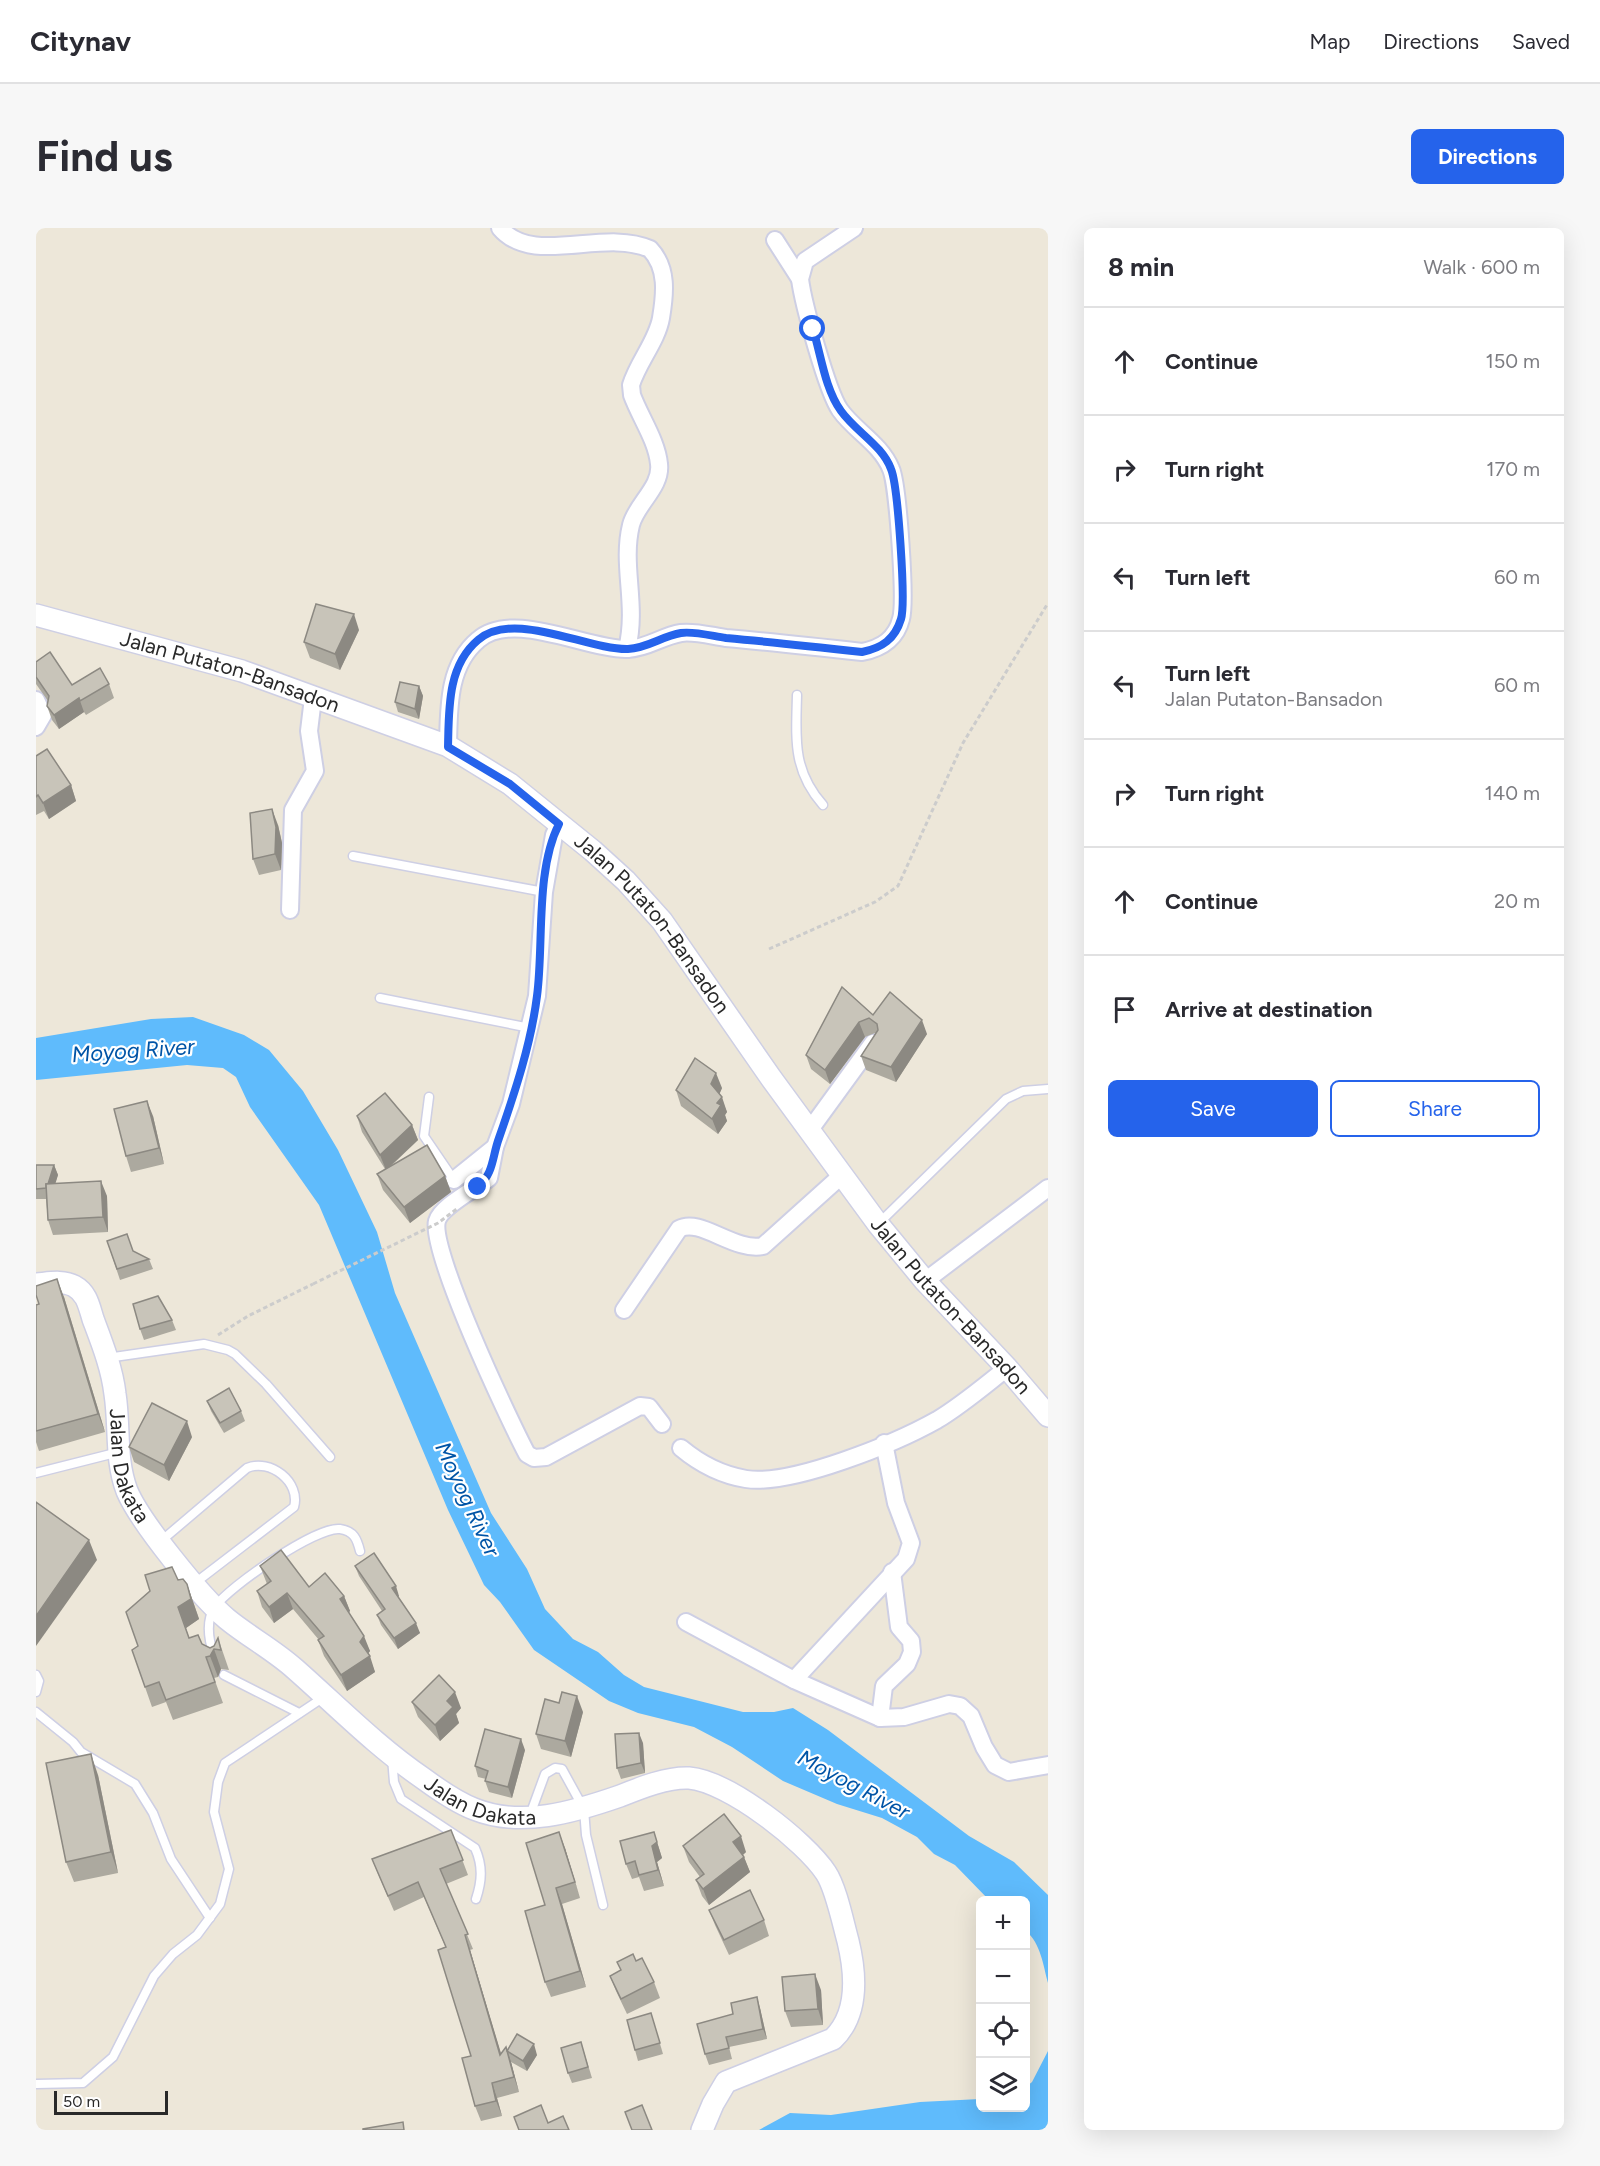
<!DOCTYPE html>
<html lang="en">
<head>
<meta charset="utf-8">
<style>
  :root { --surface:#fff; --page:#f7f7f7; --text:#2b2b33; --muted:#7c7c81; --line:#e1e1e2; --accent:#2563eb }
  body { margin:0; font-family:Figtree,sans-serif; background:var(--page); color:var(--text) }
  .controls { position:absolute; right:18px; bottom:18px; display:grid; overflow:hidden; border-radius:9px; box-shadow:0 6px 24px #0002 }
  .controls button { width:54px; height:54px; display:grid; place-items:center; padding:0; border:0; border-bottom:2px solid var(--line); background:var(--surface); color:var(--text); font:30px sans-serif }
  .scale { position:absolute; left:18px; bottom:15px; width:114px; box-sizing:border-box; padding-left:6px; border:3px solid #292929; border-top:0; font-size:16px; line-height:21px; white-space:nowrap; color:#292929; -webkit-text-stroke:4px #fff; paint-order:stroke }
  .stop { position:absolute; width:18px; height:18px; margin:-14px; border:4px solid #2563eb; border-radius:50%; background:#fff }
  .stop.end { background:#2563eb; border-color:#fff; box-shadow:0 2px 6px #0008 }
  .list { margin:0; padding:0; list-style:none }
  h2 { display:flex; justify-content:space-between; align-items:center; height:78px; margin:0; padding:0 24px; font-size:26px }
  h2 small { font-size:20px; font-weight:400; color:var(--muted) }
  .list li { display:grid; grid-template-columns:39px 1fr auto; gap:18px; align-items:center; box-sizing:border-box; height:108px; padding:0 24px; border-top:2px solid var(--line) }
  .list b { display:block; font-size:22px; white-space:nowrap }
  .list p { margin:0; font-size:20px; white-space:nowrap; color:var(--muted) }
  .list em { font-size:20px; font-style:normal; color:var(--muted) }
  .actions { display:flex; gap:12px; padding:18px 24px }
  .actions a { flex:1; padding:14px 0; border:2px solid var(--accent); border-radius:9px; text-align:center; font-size:21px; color:var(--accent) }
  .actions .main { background:var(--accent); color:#fff }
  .icon { flex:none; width:33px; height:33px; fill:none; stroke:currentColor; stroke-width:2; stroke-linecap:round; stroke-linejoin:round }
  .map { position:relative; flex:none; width:1012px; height:1902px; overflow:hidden; border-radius:9px }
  header { display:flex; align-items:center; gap:36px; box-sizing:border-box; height:84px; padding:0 30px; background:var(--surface); border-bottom:2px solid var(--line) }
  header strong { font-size:28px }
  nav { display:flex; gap:33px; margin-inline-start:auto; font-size:21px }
  .intro { display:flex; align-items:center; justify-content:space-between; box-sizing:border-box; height:144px; padding:0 36px }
  h1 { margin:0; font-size:42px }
  .button { padding:15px 27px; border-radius:9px; background:var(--accent); color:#fff; font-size:21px; font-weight:700 }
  main { display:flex; gap:36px; padding:0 36px }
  aside { flex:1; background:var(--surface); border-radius:9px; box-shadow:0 6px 24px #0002 }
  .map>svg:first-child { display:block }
  .water { fill:#5fbbfc }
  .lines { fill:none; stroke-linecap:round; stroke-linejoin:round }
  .service-casing { stroke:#cecfe4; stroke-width:11 }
  .minor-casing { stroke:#cecfe4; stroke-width:20 }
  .tertiary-casing { stroke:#cecfe4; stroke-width:24 }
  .path { stroke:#ccc; stroke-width:3; stroke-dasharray:4.5 3; stroke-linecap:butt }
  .service { stroke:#fff; stroke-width:8 }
  .minor { stroke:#fff; stroke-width:16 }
  .tertiary { stroke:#fff; stroke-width:21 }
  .path-bridge { stroke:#ccc; stroke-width:3; stroke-dasharray:4.5 3; stroke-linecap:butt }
  .wall { fill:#aca99f }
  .shaded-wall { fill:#8c8982 }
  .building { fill:#c8c4b9; stroke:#8c8982; stroke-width:1.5 }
  .route { stroke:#2563eb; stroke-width:8 }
  .labels { text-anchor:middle; stroke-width:4.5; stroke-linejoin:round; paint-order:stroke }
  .street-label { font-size:21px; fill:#292929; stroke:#fff }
  .water-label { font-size:22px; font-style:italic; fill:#0054a6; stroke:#fff }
</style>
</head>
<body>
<header>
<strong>Citynav</strong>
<nav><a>Map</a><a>Directions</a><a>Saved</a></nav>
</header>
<div class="intro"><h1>Find us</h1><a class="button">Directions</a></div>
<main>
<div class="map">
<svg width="1012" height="1902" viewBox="0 0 1012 1902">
  <rect width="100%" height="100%" fill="#ede7d9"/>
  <g class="water">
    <path d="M157,789L208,807L233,822L267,863L302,922L341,1004L359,1065L455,1285L491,1341L509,1381L537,1411L562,1424L588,1447L608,1459L707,1484H738L757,1480L792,1502L933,1608L978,1634L1012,1667V1755C1007,1737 1005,1716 990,1703V1672H953L919,1637L898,1626L881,1609L846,1590L801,1576L747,1553L696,1519L658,1499L602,1485L573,1473L498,1422L464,1374L448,1357L412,1282L283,977L214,879L200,849L187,840L151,837L0,852V810L115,791Z"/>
    <polygon points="1012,1823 1012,1902 723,1902 754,1885 795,1887 884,1874 944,1871 945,1880 990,1880 990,1859 996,1854"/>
  </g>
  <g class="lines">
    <g class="service-casing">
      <g id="service">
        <path d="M761,467C760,510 756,542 787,577"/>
        <polyline points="317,628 508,664"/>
        <polyline points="344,770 494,800"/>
        <polyline points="393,869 388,908 418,952"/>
        <polyline points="842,996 970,871 987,863 1012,861"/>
        <polyline points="71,1130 168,1116 192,1122 199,1126 230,1156 294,1229"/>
        <polyline points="0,1245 83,1224"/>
        <path d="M125,1313L211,1240C234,1230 265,1254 258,1279L159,1355"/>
        <path d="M178,1428C173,1413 169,1393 179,1379C192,1359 281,1298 304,1301C318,1303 321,1311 324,1323"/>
        <polyline points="0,1447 3,1453 0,1464"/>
        <polyline points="188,1447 263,1485"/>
        <polyline points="0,1484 37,1514 45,1524 99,1556 117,1585 135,1631 174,1690"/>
        <path d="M356,1530L358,1554L365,1571L439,1620C447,1638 446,1653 440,1671"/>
        <polyline points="494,1587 509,1546 519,1540 526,1541 548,1581 550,1607 567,1677"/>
        <polyline points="0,1856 47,1855 77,1829 118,1748 137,1726 161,1707 184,1676 193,1641 178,1584 182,1554 189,1535 288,1469"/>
      </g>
    </g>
    <g class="minor-casing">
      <g id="minor">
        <path d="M464,0C497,39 567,0 614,21C632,40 629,66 625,90C621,113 602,134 595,157L596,167C604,189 621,213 623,236C626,259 600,276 595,297C585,338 602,376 591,421"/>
        <polyline points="739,12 764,51"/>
        <polyline points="0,472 7,487 0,499"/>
        <path d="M412,518C413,482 411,438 442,412C477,381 551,422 592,421C612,420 626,408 645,405C658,403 676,408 690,410C735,414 781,419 826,424C846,420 860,411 865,391C870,374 862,257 855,241C845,216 819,203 804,182C791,163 767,75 764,51L769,33L818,0"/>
        <polyline points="254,682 257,582 279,543 273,503 277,470"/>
        <polyline points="773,903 837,815"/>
        <path d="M459,919L453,950C440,961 405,978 401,993C393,1022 473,1192 491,1226L498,1230L510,1229L604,1178L613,1179L626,1196"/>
        <polyline points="418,952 459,919 475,876 501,768 508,664 518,607 523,596"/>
        <polyline points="889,1053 1012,960"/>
        <path d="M588,1082L643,1001C664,989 698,1024 727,1018L805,948"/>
        <path d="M645,1220C663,1235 686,1247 710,1251C756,1258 860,1215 901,1192C926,1177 948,1158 971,1140"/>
        <polyline points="650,1394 758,1452 844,1490 868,1489 913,1476 924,1478 935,1488 948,1519 959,1537 973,1544 1012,1537"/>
        <polyline points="758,1452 870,1331 875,1315 860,1275 848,1215"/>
        <polyline points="844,1490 848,1458 871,1436 876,1424 875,1413 863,1399 856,1344"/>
      </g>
    </g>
    <g class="tertiary-casing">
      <g id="tertiary">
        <path id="s1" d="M0,387L206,443L412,518L474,556L557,623L590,653L626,693L735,850L842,996L889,1053L971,1140L1012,1188"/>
        <path id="s2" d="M0,1056C13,1055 27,1052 38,1058C51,1065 53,1078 57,1091C66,1115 76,1140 79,1166C84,1198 79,1232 91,1263C104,1294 165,1369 191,1391C213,1409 238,1422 259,1441C301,1478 341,1519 388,1551C403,1562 420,1574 438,1581C485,1600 538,1584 584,1568C604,1560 631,1549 653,1550C692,1553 769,1613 790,1645C800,1660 807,1695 812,1713C820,1746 823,1786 797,1811L690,1854L677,1876L666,1902"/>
      </g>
    </g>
    <g class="path">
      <polyline points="733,721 839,674 862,658 927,515 1012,375"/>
      <polyline points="182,1107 212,1088 277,1056"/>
    </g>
    <use href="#service" class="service"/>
    <use href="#minor" class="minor"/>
    <use href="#tertiary" class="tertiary"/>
    <polyline class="path-bridge" points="277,1056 402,995 422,980"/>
  </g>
  <g class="wall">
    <polygon points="323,402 304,442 274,430 268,414"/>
    <polygon points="0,434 36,457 73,456 78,470 50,487 48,484 23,501 16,492 11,478 12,473 0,456"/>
    <polygon points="383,458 387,468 383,491 362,484 359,474"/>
    <polygon points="0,528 35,557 40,573 13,591 8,583 0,587"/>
    <polygon points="242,597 246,615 245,642 223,647 217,631"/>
    <polygon points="806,759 837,787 891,806 860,854 830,842 825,828 840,805 839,805 829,809 794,856 775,841 770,827"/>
    <polygon points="686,860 683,866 691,884 689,887 691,893 682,906 645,878 640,862"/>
    <polygon points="117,888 128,936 95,944 90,928"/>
    <polygon points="321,888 376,897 382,912 354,939 409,948 415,964 374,995 347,962 341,946 349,941 326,904"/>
    <polygon points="0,937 18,937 22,947 19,955 71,968 72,1004 17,1007 12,992 10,971 0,971"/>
    <polygon points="71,1013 113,1031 117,1041 84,1052"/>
    <polygon points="28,1069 69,1204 3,1223 0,1214 0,1077"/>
    <polygon points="136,1092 140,1102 108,1112 104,1101"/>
    <polygon points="171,1173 205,1183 209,1193 188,1205 175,1183"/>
    <polygon points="156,1209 133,1253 98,1234 93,1219"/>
    <polygon points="224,1338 273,1359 308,1368 314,1383 313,1384 334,1423 332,1426 339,1444 311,1463 288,1428 282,1412 283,1412 257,1381 238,1395 226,1379 221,1363 231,1356"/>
    <polygon points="319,1338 363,1368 362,1369 384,1405 362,1421 345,1397 341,1387 346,1383 323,1348"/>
    <polygon points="142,1352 151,1356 163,1391 150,1400 153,1410 174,1420 178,1418 182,1410 193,1442 185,1441 182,1449 178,1450 187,1475 137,1492 130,1474 116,1479 96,1422 102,1418"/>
    <polygon points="376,1474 425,1480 420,1486 423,1495 404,1513 382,1489"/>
    <polygon points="547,1484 535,1529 505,1521 500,1506"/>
    <polygon points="607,1515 609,1545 585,1551 581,1540"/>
    <polygon points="489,1522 476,1570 453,1564 449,1553 450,1551 442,1549 439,1538"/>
    <polygon points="62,1547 82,1645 38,1654 30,1634"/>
    <polygon points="415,1602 432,1647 410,1656 437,1721 434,1722 465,1826 471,1823 501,1827 491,1843 475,1834 483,1864 461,1870 466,1888 445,1893 439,1878 435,1828 410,1720 388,1669 358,1683 342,1646 336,1631"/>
    <polygon points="618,1604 626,1630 621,1634 628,1658 608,1663 603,1649 596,1651 590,1636"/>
    <polygon points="647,1618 710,1624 707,1627 714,1644 673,1677 666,1668 660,1652 664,1649 653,1634"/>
    <polygon points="529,1620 544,1670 526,1676 550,1759 515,1769 509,1754 509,1677"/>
    <polygon points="673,1682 728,1692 733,1708 693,1727 679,1697"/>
    <polygon points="600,1733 618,1754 624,1770 591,1786 580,1763 574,1748 585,1742 581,1734"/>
    <polygon points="785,1762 787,1797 755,1799 749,1783"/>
    <polygon points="724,1780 731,1811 693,1819 696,1831 673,1837 669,1826"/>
    <polygon points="615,1785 627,1826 602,1833 599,1822"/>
    <polygon points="545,1814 556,1850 536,1855 532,1845"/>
  </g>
  <g class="shaded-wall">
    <polygon points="318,386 323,402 304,442 299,426"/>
    <polygon points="383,458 387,468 383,491 379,481"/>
    <polygon points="43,470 48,484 23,501 18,487"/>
    <polygon points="35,557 40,573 13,591 7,575"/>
    <polygon points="236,581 242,597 246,615 245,642 239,626"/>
    <polygon points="886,792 891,806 860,854 855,839"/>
    <polygon points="823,794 829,809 794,856 789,842"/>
    <polygon points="680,845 686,860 681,872 675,856"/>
    <polygon points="686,869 691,884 689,887 691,893 682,906 676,891 681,875"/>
    <polygon points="111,873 117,888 128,936 123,920"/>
    <polygon points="376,897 382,912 350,942 344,927"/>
    <polygon points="18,937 22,947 15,970 11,960"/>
    <polygon points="409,948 415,964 374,995 368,979"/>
    <polygon points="65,953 71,968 72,1004 67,989"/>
    <polygon points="21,1051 28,1069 69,1204 62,1186"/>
    <polygon points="151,1193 156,1209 133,1253 128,1237"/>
    <polygon points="53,1312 61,1332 0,1418 0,1388"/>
    <polygon points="151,1356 163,1391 150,1400 142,1379"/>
    <polygon points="360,1358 363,1368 359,1371 356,1360"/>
    <polygon points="251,1365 257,1381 238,1395 233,1379"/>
    <polygon points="308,1368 314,1383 310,1387 304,1371"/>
    <polygon points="380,1395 384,1405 362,1421 358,1410"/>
    <polygon points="328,1408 334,1423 329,1429 324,1414"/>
    <polygon points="178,1421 185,1441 182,1449 174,1428"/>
    <polygon points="334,1428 339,1444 311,1463 305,1447"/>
    <polygon points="419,1464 425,1480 420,1486 423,1495 404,1513 399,1497 411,1473"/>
    <polygon points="541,1468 547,1484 535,1529 529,1513"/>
    <polygon points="603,1505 607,1515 609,1545 605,1535"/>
    <polygon points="485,1511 489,1522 476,1570 472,1559"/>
    <polygon points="55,1526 62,1547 82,1645 75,1624"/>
    <polygon points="523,1604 529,1620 544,1670 539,1654"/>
    <polygon points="618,1604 626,1630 621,1634 628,1658 622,1642 616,1618"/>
    <polygon points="705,1608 710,1624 703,1630 697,1614"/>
    <polygon points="708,1629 714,1644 673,1677 667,1661"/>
    <polygon points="520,1660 526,1676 550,1759 544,1743"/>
    <polygon points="429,1707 434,1722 470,1842 464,1827"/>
    <polygon points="779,1746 785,1762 787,1797 782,1781"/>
    <polygon points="721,1769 724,1780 731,1811 727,1801"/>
    <polygon points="498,1816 501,1827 491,1843 487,1833"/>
    <polygon points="470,1819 475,1834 483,1864 478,1849"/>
    <polygon points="456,1855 461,1870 466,1888 460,1873"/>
  </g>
  <g class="building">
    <polygon points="280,376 318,386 299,426 268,414"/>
    <polygon points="14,424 36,457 64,440 73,456 44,473 43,470 18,487 11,478 13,468 0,449 0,434"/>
    <polygon points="364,454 383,458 379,481 359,474"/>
    <polygon points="11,521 35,557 7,575 2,567 0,569 0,528"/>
    <polygon points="236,581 240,599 239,626 217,631 214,585"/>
    <polygon points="806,759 837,787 854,764 886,792 855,839 825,828 842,802 841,796 833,790 823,794 789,842 770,827"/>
    <polygon points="659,830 680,845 675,856 686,869 681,875 685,877 676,891 640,862"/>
    <polygon points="349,865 376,897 344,927 321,888"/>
    <polygon points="111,873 123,920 90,928 78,881"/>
    <polygon points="391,917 409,948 368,979 341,946"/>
    <polygon points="0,937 18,937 12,956 10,956 10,960 0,961"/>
    <polygon points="65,953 67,989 12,992 10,956"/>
    <polygon points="91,1006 97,1023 113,1031 81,1041 71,1013"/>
    <polygon points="21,1051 62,1186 0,1203 0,1077 3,1076 0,1067 0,1058"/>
    <polygon points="122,1068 136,1092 104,1101 97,1076"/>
    <polygon points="193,1160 205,1183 184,1195 171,1173"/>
    <polygon points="116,1175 151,1193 128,1237 93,1219"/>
    <polygon points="0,1274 53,1312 0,1388"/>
    <polygon points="245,1322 273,1359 289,1345 308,1368 304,1371 328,1408 324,1414 334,1428 305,1447 282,1412 288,1408 251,1365 233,1379 221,1363 235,1353 224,1338"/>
    <polygon points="338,1325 360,1358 356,1360 380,1395 358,1410 341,1387 349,1381 319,1338"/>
    <polygon points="136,1339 142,1352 147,1351 151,1356 155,1371 142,1379 153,1410 162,1407 166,1416 174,1420 178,1418 182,1410 185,1422 178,1421 174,1428 170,1429 179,1454 130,1472 123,1454 109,1459 96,1422 102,1418 90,1384 114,1363 109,1347"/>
    <polygon points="403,1447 419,1464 411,1473 417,1479 399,1497 376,1474"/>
    <polygon points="526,1464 541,1468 529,1513 500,1506 509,1471 523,1475"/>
    <polygon points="449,1501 485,1511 472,1559 449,1553 452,1543 439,1538"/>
    <polygon points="603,1505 605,1535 581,1540 579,1506"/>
    <polygon points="55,1526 75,1624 30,1634 10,1535"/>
    <polygon points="688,1586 705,1608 697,1614 708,1629 667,1661 660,1652 668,1646 647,1618"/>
    <polygon points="415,1602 427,1632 404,1641 432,1706 429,1707 464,1827 470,1819 478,1849 456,1855 460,1873 439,1878 426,1830 435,1828 402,1722 410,1719 382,1654 352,1668 336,1631"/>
    <polygon points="523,1604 539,1654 520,1660 544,1743 509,1754 489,1683 509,1677 490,1615"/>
    <polygon points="618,1604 621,1614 616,1618 622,1642 603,1647 599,1633 590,1636 584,1613"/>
    <polygon points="714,1662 728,1692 688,1712 673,1682"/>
    <polygon points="597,1726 600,1733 606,1730 618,1754 585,1771 574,1748 585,1742 581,1734"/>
    <polygon points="779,1746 782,1781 749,1783 746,1749"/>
    <polygon points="721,1769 727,1801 690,1809 693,1820 669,1826 661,1796 697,1786 695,1775"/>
    <polygon points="615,1785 624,1815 599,1822 591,1792"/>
    <polygon points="481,1806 498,1816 487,1833 471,1823"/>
    <polygon points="545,1814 552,1839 532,1845 525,1820"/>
    <polygon points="505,1877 512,1895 527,1888 533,1902 483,1902 478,1889"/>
    <polygon points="606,1877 616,1902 596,1902 589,1884"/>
    <polygon points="367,1894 368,1902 327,1902 327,1901"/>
  </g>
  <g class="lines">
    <path class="route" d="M442,959C458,945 456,929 463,910C479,864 495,816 501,768C508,717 499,643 523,596L474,556L412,519C413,482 411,438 442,412C477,381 551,422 592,421C612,420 626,408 645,405C658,403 676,408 690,410C735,414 781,419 826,424C846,420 859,411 865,391C870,375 862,258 855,241C846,217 820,204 805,183C789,161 785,127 777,101"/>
  </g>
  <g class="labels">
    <g class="street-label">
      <text dy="7" stroke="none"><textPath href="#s1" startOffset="202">Jalan Putaton-Bansadon</textPath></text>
      <text dy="7" stroke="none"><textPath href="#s1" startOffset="706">Jalan Putaton-Bansadon</textPath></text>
      <text dy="7" stroke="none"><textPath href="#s1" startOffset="1192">Jalan Putaton-Bansadon</textPath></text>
      <text dy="7" stroke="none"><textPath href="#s2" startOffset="230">Jalan Dakata</textPath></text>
      <text dy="7" stroke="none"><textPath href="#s2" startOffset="734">Jalan Dakata</textPath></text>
    </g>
    <g class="water-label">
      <text transform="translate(97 822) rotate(-4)" y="8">Moyog River</text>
      <text transform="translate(432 1271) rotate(65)" y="8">Moyog River</text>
      <text transform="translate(818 1556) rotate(28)" y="8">Moyog River</text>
    </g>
  </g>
</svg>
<div class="controls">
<button>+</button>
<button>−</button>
<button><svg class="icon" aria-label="locate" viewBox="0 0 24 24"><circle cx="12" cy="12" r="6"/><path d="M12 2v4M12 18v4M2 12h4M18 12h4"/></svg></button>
<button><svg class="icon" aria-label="layers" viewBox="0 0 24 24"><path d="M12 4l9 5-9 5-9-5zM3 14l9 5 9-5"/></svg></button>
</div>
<div class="scale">50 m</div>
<div class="stop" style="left:777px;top:101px"></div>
<div class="stop end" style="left:442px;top:959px"></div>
</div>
<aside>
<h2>8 min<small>Walk · 600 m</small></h2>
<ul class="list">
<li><svg class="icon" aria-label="ahead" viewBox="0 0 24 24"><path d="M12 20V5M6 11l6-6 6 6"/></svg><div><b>Continue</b></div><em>150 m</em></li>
<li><svg class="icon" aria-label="right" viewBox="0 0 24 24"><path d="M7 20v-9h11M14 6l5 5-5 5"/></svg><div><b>Turn right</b></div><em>170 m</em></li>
<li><svg class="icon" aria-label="left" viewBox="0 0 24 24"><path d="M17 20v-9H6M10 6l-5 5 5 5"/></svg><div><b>Turn left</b></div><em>60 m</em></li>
<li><svg class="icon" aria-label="left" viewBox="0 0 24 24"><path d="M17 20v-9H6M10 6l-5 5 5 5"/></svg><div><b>Turn left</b><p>Jalan Putaton-Bansadon</p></div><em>60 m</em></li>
<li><svg class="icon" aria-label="right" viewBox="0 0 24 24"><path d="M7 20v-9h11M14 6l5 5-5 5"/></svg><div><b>Turn right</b></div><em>140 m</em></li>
<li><svg class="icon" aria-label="ahead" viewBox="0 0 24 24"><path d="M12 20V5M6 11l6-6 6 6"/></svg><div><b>Continue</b></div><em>20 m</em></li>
<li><svg class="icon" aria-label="arrive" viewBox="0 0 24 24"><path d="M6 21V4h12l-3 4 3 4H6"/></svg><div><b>Arrive at destination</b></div></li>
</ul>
<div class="actions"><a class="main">Save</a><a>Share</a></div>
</aside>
</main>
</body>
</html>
